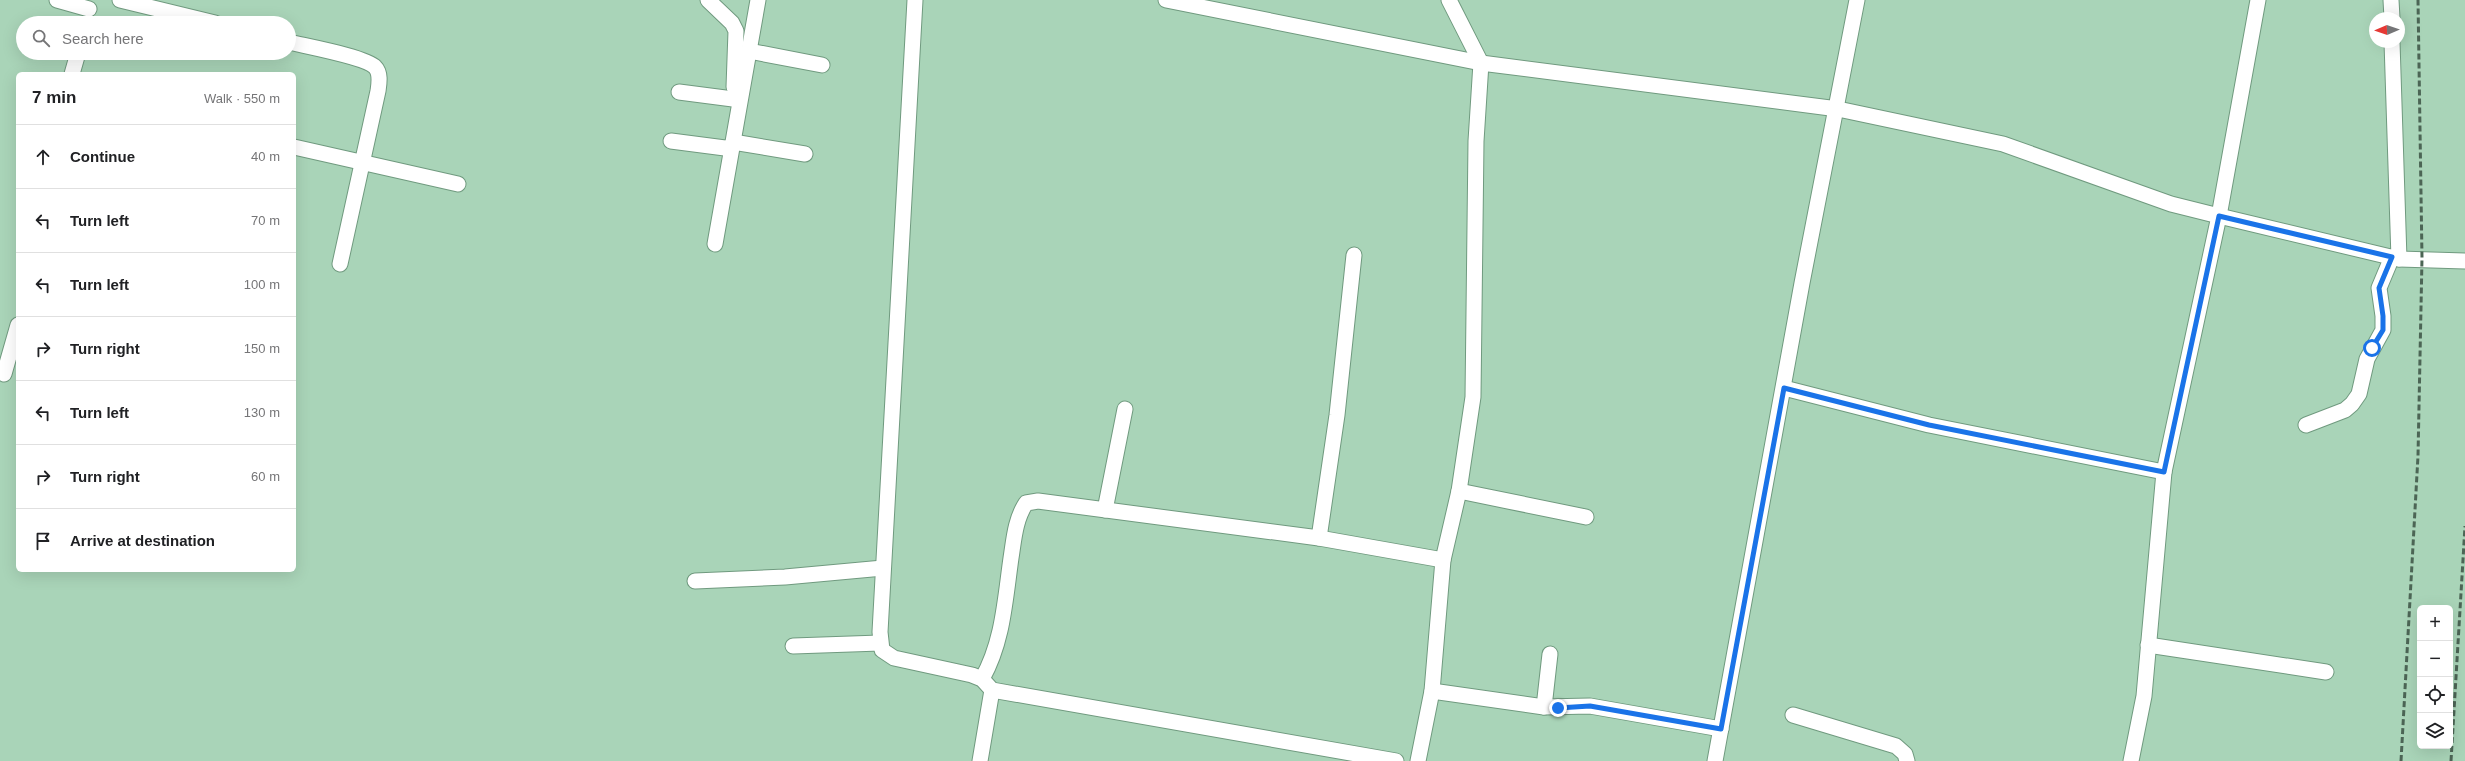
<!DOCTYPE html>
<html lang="en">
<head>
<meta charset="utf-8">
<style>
  :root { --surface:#fff; --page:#f6f6f6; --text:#202124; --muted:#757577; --line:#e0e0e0 }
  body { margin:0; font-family:Arial,sans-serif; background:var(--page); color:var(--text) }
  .controls { position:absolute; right:12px; bottom:12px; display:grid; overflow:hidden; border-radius:6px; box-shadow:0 4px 16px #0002 }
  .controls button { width:36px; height:36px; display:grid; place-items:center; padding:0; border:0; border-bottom:1px solid var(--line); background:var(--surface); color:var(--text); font:20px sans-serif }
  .compass { position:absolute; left:2369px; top:12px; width:36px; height:36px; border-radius:50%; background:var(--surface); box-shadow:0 4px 16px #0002; rotate:268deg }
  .stop { position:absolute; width:12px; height:12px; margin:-9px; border:3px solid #1a73e8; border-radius:50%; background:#fff }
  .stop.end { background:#1a73e8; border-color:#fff; box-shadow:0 1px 4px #0008 }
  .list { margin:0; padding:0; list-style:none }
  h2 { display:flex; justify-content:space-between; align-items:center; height:52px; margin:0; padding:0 16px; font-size:17px }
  h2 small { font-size:13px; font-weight:400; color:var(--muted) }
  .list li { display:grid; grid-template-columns:26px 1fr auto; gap:12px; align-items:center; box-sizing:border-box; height:64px; padding:0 16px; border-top:1px solid var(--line) }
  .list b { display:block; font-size:15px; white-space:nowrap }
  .list em { font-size:13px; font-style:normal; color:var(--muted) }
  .icon { flex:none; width:22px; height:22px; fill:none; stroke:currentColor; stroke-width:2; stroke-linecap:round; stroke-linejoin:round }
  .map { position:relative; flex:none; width:2465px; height:761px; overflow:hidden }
  .search { position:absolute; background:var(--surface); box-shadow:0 4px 16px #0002; left:16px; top:16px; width:280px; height:44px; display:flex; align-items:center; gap:10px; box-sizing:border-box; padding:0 14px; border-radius:22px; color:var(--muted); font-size:15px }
  .panel { position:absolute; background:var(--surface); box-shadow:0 4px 16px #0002; left:16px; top:72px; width:280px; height:500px; border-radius:6px }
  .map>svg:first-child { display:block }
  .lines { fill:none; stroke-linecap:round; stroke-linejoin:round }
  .minor-casing { stroke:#709a7f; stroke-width:17 }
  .minor { stroke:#fff; stroke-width:15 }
  .rail { stroke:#4c6555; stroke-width:3; stroke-dasharray:6 3; stroke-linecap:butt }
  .route { stroke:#1a73e8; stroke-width:5 }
</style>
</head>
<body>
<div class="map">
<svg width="2465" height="761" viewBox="0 0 2465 761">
  <rect width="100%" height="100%" fill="#a9d4b8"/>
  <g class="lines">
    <g class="minor-casing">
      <g id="minor">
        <polyline points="57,0 89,9"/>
        <polyline points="120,0 215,23"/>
        <polyline points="708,0 732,23 736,31 734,87"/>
        <polyline points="915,0 880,632 882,650 894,658 972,675 982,679 992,690 1396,761"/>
        <polyline points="1166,0 1481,63 1838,109 2003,144 2171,204 2219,216 2399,259 2465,261"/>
        <polyline points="2391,0 2392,18"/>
        <path d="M289,42C305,46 366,57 375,67C381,73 379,84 378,91L340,264"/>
        <polyline points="2392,42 2399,259"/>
        <polyline points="749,51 822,65"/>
        <polyline points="72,74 78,53"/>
        <polyline points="679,92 733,99"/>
        <polyline points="671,141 725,148"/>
        <polyline points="733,142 805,154"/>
        <polyline points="294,147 458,184"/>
        <polyline points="715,244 758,0"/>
        <polyline points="4,374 18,325"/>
        <polyline points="1784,388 1929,425 2164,472"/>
        <polyline points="2306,425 2345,410 2352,404 2359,394 2367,359 2383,330 2383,316 2379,288 2392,257"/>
        <polyline points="1459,491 1586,517"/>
        <polyline points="1105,510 1125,409"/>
        <polyline points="1319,538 1337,415 1354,255"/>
        <polyline points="695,581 785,577 883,568"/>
        <polyline points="2148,645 2326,672"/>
        <polyline points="793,646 880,643"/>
        <path d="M982,679C1003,642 1005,600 1011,558C1014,539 1015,520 1026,503L1038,501L1319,538L1443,560"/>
        <polyline points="1432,691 1544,707 1590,706 1721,729"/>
        <polyline points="1544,707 1550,654"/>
        <polyline points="1793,715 1896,746 1905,754 1907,761"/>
        <polyline points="980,761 992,690"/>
        <polyline points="1418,761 1432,691 1443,560 1459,491 1473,397 1476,141 1481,63 1449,0"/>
        <polyline points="1715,761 1802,283 1857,0"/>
        <polyline points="2131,761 2144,696 2164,472 2219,216 2258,0"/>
      </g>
    </g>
    <use href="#minor" class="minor"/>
    <g class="rail">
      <polyline points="2401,761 2418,456 2422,258 2418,0"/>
      <polyline points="2451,761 2465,526"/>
    </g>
  </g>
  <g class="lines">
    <polyline class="route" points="1558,708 1590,706 1721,729 1784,388 1929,425 2164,472 2219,216 2392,257 2379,288 2383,316 2383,330 2372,348"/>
  </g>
</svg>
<div class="controls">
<button>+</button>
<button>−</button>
<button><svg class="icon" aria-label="locate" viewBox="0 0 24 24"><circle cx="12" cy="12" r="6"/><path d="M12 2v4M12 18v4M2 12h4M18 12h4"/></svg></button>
<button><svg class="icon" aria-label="layers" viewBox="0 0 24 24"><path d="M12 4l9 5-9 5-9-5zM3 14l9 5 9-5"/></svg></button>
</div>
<svg class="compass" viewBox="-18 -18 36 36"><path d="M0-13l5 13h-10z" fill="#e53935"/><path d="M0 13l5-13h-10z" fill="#757577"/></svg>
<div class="stop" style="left:2372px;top:348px"></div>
<div class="stop end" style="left:1558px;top:708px"></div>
<div class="search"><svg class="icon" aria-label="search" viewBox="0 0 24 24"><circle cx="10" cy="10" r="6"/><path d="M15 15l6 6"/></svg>Search here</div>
<section class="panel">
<h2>7 min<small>Walk · 550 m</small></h2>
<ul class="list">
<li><svg class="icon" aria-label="ahead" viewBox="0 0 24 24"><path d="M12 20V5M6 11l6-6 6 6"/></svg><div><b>Continue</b></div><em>40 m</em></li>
<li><svg class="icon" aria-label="left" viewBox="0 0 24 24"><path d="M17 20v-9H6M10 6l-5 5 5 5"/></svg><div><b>Turn left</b></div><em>70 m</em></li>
<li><svg class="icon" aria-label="left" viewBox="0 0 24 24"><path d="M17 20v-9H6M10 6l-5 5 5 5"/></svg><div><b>Turn left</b></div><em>100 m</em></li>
<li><svg class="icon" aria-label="right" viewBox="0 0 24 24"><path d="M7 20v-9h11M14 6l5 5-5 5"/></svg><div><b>Turn right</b></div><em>150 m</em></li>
<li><svg class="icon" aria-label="left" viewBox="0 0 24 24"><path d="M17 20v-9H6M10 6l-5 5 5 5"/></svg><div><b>Turn left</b></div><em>130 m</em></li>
<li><svg class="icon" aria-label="right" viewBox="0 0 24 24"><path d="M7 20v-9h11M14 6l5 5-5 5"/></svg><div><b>Turn right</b></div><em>60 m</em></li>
<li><svg class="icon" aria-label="arrive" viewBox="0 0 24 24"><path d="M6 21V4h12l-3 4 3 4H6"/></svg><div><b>Arrive at destination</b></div></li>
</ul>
</section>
</div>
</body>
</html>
